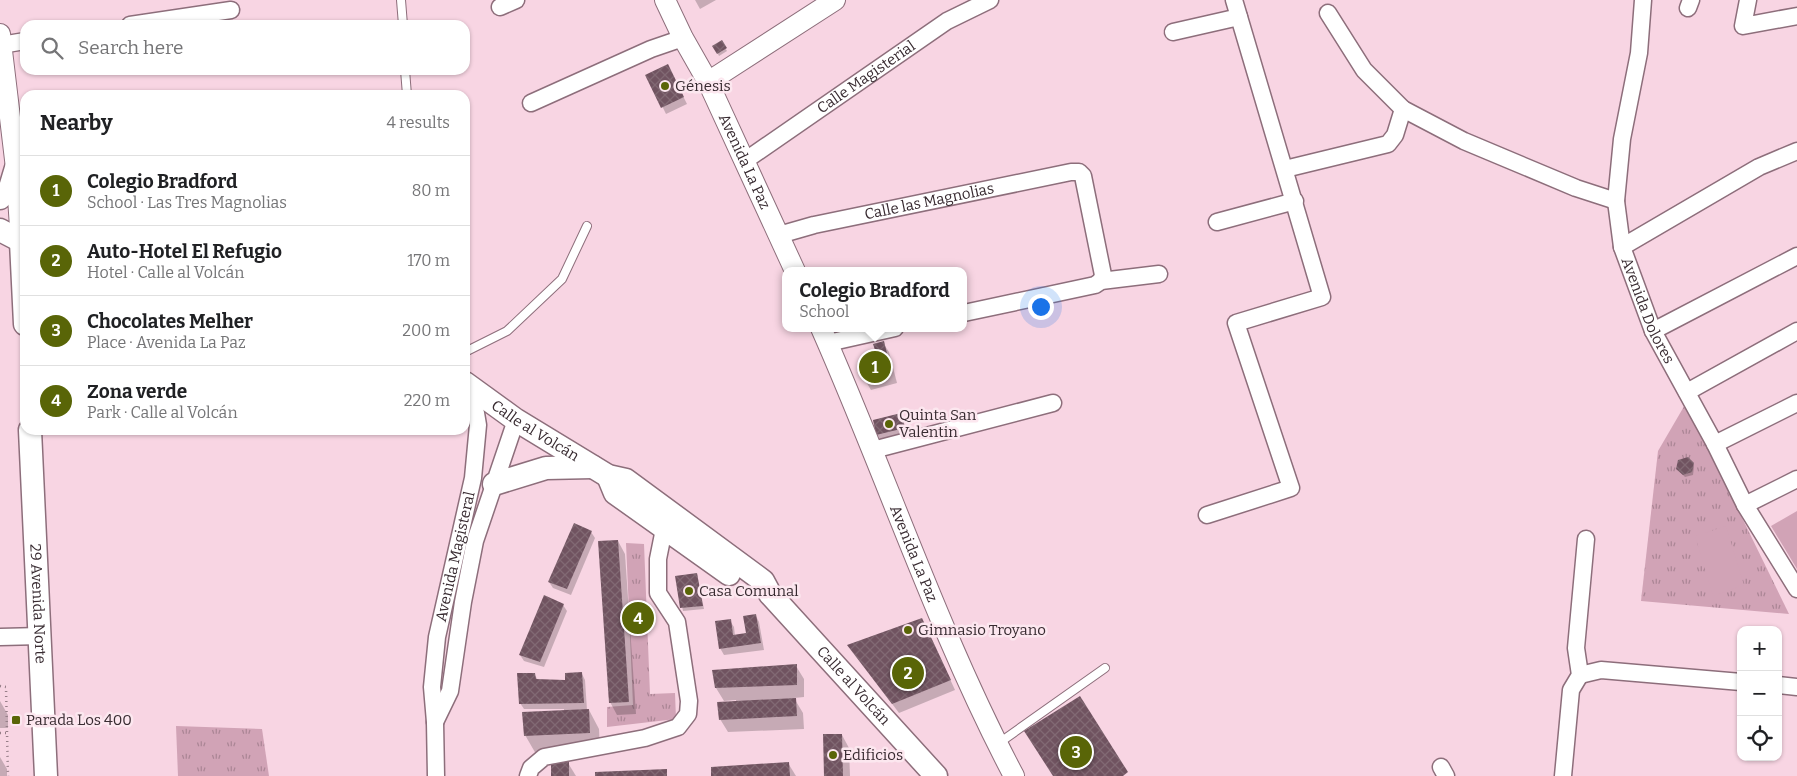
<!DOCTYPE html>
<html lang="en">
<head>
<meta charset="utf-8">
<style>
  :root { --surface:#fff; --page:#f6f6f6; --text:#202124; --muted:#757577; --line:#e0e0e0; --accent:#596507 }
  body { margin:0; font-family:Bitter,serif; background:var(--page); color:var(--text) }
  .controls { position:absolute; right:15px; bottom:15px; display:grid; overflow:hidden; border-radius:10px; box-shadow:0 1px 4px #0004 }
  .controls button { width:45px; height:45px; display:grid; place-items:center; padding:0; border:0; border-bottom:1px solid var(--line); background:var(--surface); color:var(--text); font:25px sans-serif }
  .you { position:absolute; left:1040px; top:306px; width:18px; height:18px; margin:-12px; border:4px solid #fff; border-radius:50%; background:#1a73e8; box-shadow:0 0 0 8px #1a73e833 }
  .badge { display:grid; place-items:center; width:32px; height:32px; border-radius:50%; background:var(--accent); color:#fff; font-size:16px; font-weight:700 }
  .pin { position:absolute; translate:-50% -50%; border:2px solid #fff; box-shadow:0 1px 5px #0006 }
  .popup { position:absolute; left:782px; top:267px; width:185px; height:65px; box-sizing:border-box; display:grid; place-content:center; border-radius:10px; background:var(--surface); filter:drop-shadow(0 1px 4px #0005); font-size:16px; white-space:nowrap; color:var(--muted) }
  .popup b { font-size:19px; color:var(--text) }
  .popup::after { content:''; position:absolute; left:50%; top:100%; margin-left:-10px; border:10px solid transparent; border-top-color:var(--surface) }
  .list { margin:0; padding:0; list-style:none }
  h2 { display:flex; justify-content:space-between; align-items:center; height:65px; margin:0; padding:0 20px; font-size:21px }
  h2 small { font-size:16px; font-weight:400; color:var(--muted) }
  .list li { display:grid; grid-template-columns:32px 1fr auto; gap:15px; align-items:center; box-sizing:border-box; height:70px; padding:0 20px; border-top:1px solid var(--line) }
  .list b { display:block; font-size:19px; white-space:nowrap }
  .list p { margin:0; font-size:16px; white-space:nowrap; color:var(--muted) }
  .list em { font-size:16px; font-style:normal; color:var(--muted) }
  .icon { flex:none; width:28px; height:28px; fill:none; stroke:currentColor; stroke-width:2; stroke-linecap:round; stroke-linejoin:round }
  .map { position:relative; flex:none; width:1797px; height:776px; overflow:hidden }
  .search { position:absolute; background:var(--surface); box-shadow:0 1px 4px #0004; left:20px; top:20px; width:450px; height:55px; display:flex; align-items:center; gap:12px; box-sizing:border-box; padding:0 18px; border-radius:15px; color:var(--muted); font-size:19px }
  .panel { position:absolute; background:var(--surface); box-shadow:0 1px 4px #0004; left:20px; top:90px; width:450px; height:345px; border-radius:15px }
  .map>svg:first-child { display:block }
  .park { fill:url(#park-tufts) }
  .pitch { fill:#d1a3b6 }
  .shadow { fill:#0003 }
  .building { fill:url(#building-cross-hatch) }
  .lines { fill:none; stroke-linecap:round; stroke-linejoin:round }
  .service-casing { stroke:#8d6e7b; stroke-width:10 }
  .minor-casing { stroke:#8d6e7b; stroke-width:19 }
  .tertiary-casing { stroke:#8d6e7b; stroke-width:22 }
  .secondary-casing { stroke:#8d6e7b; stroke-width:25 }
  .path { stroke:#967e88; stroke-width:2.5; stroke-dasharray:1 4; stroke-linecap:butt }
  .service { stroke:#fff; stroke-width:8 }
  .minor { stroke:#fff; stroke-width:16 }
  .tertiary { stroke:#fff; stroke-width:20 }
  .secondary { stroke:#fff; stroke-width:22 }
  .poi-dot { fill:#596507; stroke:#fce7ef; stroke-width:2 }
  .labels { text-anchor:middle; stroke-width:5; stroke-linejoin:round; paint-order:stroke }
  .street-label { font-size:15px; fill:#382b31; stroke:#fce7ef }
  .poi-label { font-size:15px; fill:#382b31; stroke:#fce7ef; text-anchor:start }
</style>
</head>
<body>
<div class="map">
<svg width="1797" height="776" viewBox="0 0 1797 776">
  <defs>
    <pattern id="park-tufts" width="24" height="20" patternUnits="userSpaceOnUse" patternTransform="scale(1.25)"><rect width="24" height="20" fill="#d1a3b6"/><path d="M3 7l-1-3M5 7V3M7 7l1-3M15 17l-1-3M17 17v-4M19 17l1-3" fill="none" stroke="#ab8595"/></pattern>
    <pattern id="building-cross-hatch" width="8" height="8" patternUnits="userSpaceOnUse" patternTransform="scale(1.25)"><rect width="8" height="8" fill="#705360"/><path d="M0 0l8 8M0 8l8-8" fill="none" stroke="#816973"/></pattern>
  </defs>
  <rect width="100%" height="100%" fill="#f8d5e3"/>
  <g class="park">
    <polygon points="1686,403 1789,614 1641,601 1658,451"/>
    <polygon points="626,543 644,544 650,694 675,693 676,719 607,727 607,707 633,705"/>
    <polygon points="176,726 262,729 269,776 178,776"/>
  </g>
  <g class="pitch">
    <polygon points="1797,511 1797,569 1771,526"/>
    <polygon points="1726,526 1744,585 1713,596 1695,536"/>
  </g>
  <g class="shadow">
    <polygon points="695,0 716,0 700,9"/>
    <polygon points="721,41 727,51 719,56 714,46"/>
    <polygon points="671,72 687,104 666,114 647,75"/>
    <polygon points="883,343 889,352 897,383 871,390 865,380 870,359"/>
    <polygon points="901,415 908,434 881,441 877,434"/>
    <polygon points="1693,464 1694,467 1693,475 1685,477 1679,471"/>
    <polygon points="591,532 595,538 571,595 553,588 549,582"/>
    <polygon points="618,541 625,554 636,714 617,715 610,702"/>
    <polygon points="697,574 704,609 683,611 676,577"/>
    <polygon points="563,605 567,611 544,667 524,661 520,655"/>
    <polygon points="756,616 759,622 764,650 724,655 720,648 730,621 734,627 735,636 747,634"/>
    <polygon points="927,629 955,690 899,713 849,646"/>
    <polygon points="796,666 804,679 804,697 794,698 803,713 804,729 728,732 720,719 736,703 736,700 724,701 716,688"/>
    <polygon points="534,674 538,680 567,681 582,674 585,680 587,710 589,710 599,729 600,751 536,754 525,735 564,711 564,709 524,709 520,703"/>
    <polygon points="0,701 8,715 8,728 0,728"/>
    <polygon points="842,735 849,748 850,776 825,776"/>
    <polygon points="0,757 7,769 7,776 0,776"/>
    <polygon points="568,763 576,776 552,776"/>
    <polygon points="788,763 796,776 713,776"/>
  </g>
  <g class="building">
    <polygon points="722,40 727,48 717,54 712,46"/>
    <polygon points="668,64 684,97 661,108 645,75"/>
    <polygon points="884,341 892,374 864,381 859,360 868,358 867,352 875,350 873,344"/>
    <polygon points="901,413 905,428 876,435 873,420"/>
    <polygon points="1688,457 1694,463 1692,472 1683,475 1676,469 1678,460"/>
    <polygon points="574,523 592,531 567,589 548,582"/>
    <polygon points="618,540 629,702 609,703 598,541"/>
    <polygon points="697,573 703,606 680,608 675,576"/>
    <polygon points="544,595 564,604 540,662 519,655"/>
    <polygon points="756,614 761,643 719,649 715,621 731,619 733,635 746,633 743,616"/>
    <polygon points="922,618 951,680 892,704 847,645"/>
    <polygon points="797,664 797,685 715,688 712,670"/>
    <polygon points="582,672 584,703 519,704 517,673 535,673 536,679 565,680 565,673"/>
    <polygon points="1080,696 1128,772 1123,776 1053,776 1024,731"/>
    <polygon points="796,698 797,716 719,720 717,702"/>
    <polygon points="589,709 590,733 524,736 522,712"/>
    <polygon points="823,734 842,734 843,776 824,776"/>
    <rect x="551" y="762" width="18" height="14"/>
    <polygon points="789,762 790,776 711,776 711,767"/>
    <polygon points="667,769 667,776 595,776 595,772"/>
  </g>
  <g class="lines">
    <g class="service-casing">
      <g id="service">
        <polyline points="401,0 403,25"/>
        <polyline points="405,70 407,95"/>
        <polyline points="465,352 507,331 562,279 587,226"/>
        <polyline points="999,743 1105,668"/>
      </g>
    </g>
    <g class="minor-casing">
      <g id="minor">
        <path id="s1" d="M1643,0L1639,53L1622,139L1616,201L1622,247L1653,331L1715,444L1745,505L1797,589"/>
        <polyline points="1748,0 1743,26 1797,16"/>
        <polyline points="500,7 516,0"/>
        <polyline points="1688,8 1691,0"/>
        <polyline points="1328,13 1364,70 1403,109 1464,141 1576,188 1616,201"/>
        <polyline points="130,25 231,10"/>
        <polyline points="1173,32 1239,17"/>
        <polyline points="1,45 25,41"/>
        <polyline points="531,103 651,49 683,38"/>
        <path id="s2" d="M746,160L947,21L990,0"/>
        <polyline points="1285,169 1388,144 1395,135 1403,109"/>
        <polyline points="1217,222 1295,201"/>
        <path id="s3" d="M779,235L814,225L1071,172H1079L1083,176L1103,275L1101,281"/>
        <polyline points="1622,247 1759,167 1797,151"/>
        <polyline points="964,313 1095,285 1101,281 1159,274"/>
        <polyline points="1653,331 1797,256"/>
        <polyline points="828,343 895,328"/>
        <polyline points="1687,392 1797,331"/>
        <polyline points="1715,444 1797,403"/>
        <polyline points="873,450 1053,403"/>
        <polyline points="1745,505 1797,479"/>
        <polyline points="1207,515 1291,488 1236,323 1322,297 1234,0"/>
        <polyline points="0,637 41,636"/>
        <polyline points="1580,675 1601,670 1741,682"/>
        <polyline points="1778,685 1797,687"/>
        <polyline points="435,722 450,691 463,602 475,541 516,420"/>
        <polyline points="1441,767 1446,776"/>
        <path id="s4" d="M436,776L435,722L432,687L437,637L473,478L478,425L476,413L465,394"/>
        <polyline points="528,776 531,768 544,757 645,738 678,727 688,714 689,701 677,622 658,593 658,559 664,529"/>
        <polyline points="1563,776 1571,690 1580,675 1576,648 1586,539"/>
      </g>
    </g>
    <g class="tertiary-casing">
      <g id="tertiary">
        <path id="s5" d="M665,0L683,38L708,82L795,271"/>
        <polyline points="0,34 16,168 21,242"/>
        <polyline points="708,82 835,0"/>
        <path id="s6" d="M821,328C887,477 938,632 1014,776"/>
      </g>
    </g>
    <g class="secondary-casing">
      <g id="secondary">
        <polyline points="0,198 10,188 16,168"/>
        <polyline points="0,230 25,243"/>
        <polyline points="21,242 25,324"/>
        <path id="s7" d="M465,383L516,420L608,476L626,480L763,581L770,594L936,776"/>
        <path id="s8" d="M30,430L46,776"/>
        <polyline points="608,476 615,493 729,574"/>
        <polyline points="494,484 546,468 593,467"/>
      </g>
    </g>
    <g class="path">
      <polyline points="0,686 6,687 8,776"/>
      <polyline points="0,733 7,733"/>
    </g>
    <use href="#service" class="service"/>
    <use href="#minor" class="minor"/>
    <use href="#tertiary" class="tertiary"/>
    <use href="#secondary" class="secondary"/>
  </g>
  <g class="poi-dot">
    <circle cx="665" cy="86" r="5"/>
    <circle cx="889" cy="424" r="5"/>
    <circle cx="689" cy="591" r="5"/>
    <circle cx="908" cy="630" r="5"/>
    <rect x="11" y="715" width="10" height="10" rx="2.5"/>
    <circle cx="833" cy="755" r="5"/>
  </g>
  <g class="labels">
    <g class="street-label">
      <text dy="5" stroke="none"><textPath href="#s2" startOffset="146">Calle Magisterial</textPath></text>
      <text dy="5" stroke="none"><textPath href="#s5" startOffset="180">Avenida La Paz</textPath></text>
      <text dy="5" stroke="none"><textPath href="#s3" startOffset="154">Calle las Magnolias</textPath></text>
      <text dy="5" stroke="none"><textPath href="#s1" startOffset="318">Avenida Dolores</textPath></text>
      <text dy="5" stroke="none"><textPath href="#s7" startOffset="85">Calle al Volcán</textPath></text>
      <text dy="5" stroke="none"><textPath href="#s6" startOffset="244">Avenida La Paz</textPath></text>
      <text dy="5" stroke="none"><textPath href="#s4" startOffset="222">Avenida Magisteral</textPath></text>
      <text dy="5" stroke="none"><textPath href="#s8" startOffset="174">29 Avenida Norte</textPath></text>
      <text dy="5" stroke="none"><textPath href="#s7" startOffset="498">Calle al Volcán</textPath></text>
    </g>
    <g class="poi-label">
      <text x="675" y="91">Génesis</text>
      <text x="899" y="420">Quinta San<tspan x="899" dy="17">Valentin</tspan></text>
      <text x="699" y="596">Casa Comunal</text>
      <text x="918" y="635">Gimnasio Troyano</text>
      <text x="26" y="725">Parada Los 400</text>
      <text x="843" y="760">Edificios</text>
    </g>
  </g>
</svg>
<div class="controls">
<button>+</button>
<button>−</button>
<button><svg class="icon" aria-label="locate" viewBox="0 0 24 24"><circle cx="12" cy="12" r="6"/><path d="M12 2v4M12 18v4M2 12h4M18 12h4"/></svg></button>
</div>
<div class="you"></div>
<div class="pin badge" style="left:875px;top:367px">1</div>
<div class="popup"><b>Colegio Bradford</b>School</div>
<div class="pin badge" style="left:908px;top:673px">2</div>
<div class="pin badge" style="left:1076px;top:752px">3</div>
<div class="pin badge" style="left:638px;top:618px">4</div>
<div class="search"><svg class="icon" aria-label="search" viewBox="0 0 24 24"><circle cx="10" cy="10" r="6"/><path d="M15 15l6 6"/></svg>Search here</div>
<section class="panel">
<h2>Nearby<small>4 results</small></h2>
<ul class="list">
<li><span class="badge">1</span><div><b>Colegio Bradford</b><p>School · Las Tres Magnolias</p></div><em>80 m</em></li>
<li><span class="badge">2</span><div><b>Auto-Hotel El Refugio</b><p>Hotel · Calle al Volcán</p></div><em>170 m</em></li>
<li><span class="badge">3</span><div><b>Chocolates Melher</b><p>Place · Avenida La Paz</p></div><em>200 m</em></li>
<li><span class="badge">4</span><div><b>Zona verde</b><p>Park · Calle al Volcán</p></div><em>220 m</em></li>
</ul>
</section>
</div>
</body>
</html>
